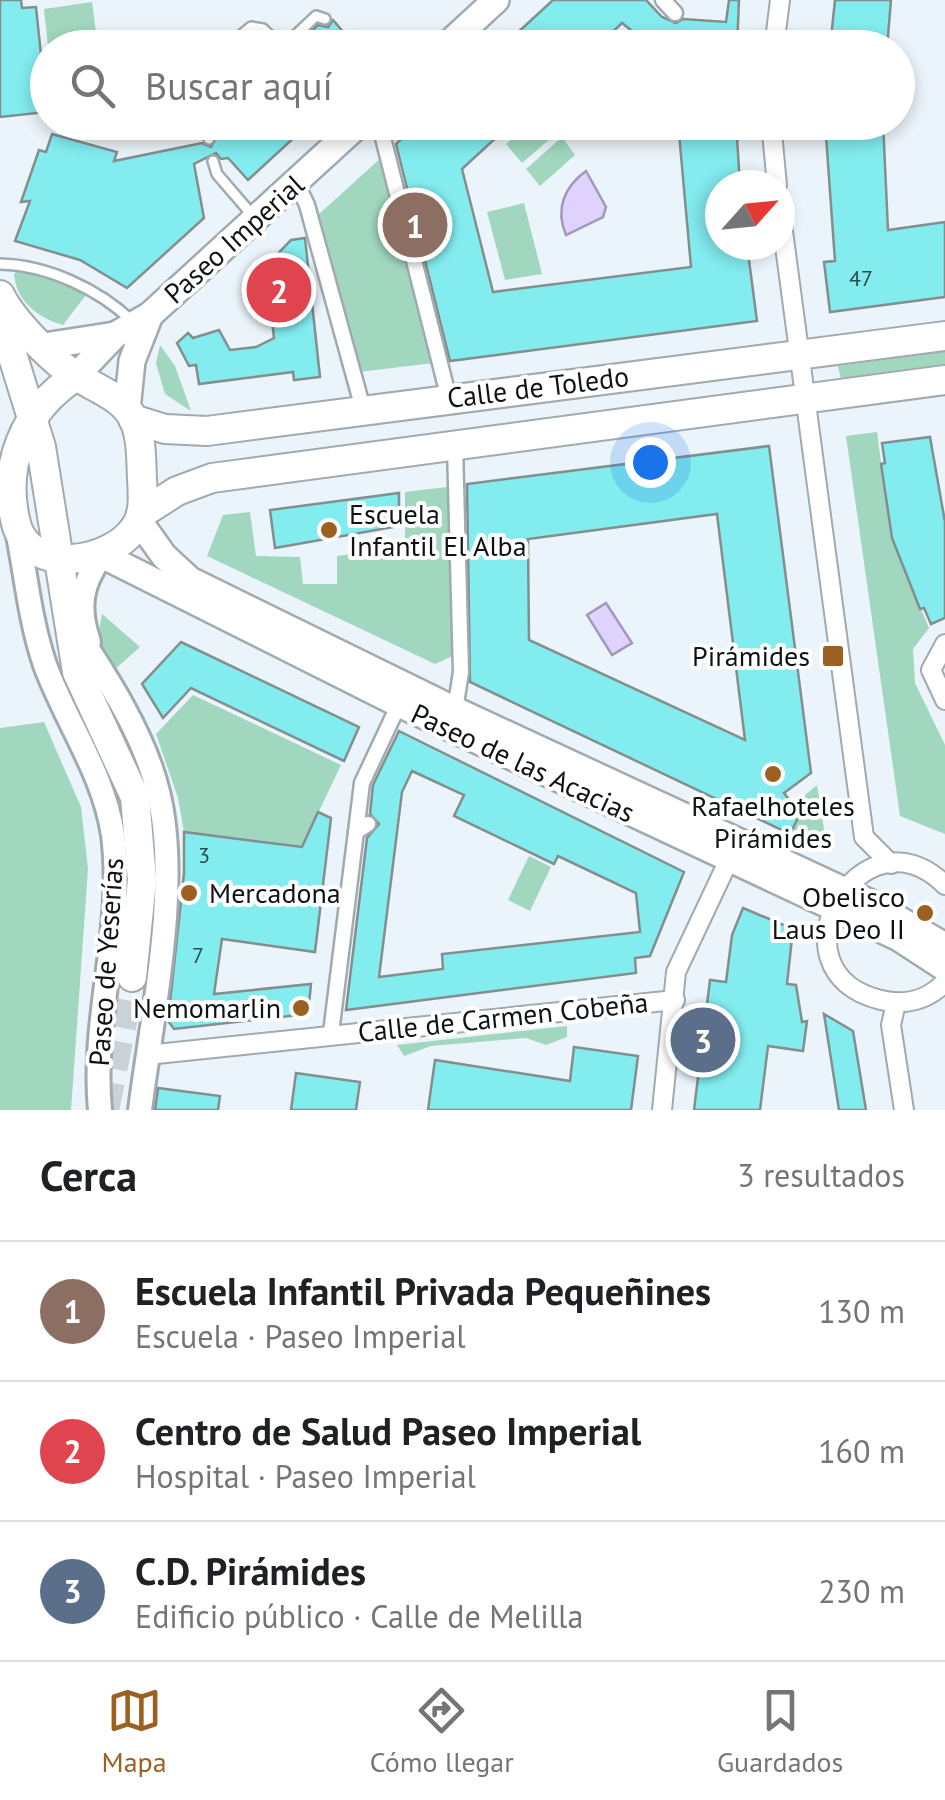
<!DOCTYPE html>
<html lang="es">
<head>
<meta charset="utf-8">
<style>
  :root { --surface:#fff; --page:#f6f6f6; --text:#202124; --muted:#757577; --line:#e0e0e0; --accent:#9c6121 }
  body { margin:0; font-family:"PT Sans",sans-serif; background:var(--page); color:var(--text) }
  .compass { position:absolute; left:705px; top:170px; width:90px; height:90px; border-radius:50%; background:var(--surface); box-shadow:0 5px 15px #0003; rotate:63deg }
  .you { position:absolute; left:650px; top:462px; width:35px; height:35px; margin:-25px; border:8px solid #fff; border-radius:50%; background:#1a73e8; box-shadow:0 0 0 15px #1a73e833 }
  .badge { display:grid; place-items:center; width:65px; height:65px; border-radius:50%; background:var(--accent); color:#fff; font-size:32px; font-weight:700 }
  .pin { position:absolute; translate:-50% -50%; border:5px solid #fff; box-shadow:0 2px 10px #0006 }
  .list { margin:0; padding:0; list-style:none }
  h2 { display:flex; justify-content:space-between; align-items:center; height:130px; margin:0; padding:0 40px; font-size:42px }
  h2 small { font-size:32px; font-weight:400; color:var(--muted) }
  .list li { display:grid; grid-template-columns:65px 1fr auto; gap:30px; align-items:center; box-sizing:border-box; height:140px; padding:0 40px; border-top:2px solid var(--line) }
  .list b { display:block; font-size:38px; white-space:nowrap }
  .list p { margin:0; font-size:32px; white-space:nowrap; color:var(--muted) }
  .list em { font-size:32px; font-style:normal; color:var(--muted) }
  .icon { flex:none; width:55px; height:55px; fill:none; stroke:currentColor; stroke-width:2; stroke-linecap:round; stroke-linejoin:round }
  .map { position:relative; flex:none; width:945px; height:1110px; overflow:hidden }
  .search { position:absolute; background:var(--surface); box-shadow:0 5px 15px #0003; left:30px; right:30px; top:30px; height:110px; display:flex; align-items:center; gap:25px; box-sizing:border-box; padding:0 35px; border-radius:55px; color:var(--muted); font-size:38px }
  .sheet { height:550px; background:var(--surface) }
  nav { display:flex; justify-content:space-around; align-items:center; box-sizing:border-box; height:140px; border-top:2px solid var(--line); background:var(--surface); font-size:28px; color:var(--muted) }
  nav a { display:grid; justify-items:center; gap:5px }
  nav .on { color:var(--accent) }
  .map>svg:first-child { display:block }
  .green { fill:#a1d7be }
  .water { fill:#dfd2fc; stroke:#a199b7; stroke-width:2.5 }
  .building { fill:#82ecef; stroke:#838e8e; stroke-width:2.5; fill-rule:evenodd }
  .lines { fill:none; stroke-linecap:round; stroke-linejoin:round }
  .primary-tunnel { stroke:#cad2d8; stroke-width:28; stroke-dasharray:28 14; stroke-linecap:butt }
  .service-casing { stroke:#a1aaaf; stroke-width:14 }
  .pedestrian-casing { stroke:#a1aaaf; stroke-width:19 }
  .minor-casing { stroke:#a1aaaf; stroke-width:22 }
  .tertiary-casing { stroke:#a1aaaf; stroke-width:28 }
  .secondary-casing { stroke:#a1aaaf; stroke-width:30 }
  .primary-casing { stroke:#a1aaaf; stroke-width:32 }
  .service { stroke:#fff; stroke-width:9 }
  .pedestrian { stroke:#fff; stroke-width:14 }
  .minor { stroke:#fff; stroke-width:18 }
  .tertiary { stroke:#fff; stroke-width:22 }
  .secondary { stroke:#fff; stroke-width:25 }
  .primary { stroke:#fff; stroke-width:28 }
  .poi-dot { fill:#9c6121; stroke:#fff; stroke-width:4 }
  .labels { text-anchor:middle; stroke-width:8; stroke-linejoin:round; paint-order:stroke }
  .number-label { font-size:22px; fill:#2c494c }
  .street-label { font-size:28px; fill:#101315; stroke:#fff }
  .poi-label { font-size:28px; fill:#101315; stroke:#fff; text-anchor:end }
</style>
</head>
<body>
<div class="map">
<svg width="945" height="1110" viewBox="0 0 945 1110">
  <rect width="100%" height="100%" fill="#ebf4fa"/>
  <g class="green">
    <polygon points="92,2 98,47 48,47 44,9"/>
    <polygon points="531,123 551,123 558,132 522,163 506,144"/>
    <polygon points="562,137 575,155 540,186 526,169"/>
    <polygon points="382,157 434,363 359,372 318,215"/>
    <polygon points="524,203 542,274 505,280 487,212"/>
    <path d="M19,270L45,276L86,295L63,325C38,318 16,301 14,274Z"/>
    <polygon points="160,345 175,366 191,411 165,394 156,363"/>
    <polygon points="945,352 945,367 841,380 838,366"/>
    <polygon points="877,432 891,537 929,628 913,649 915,683 945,745 945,834 900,816 846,436"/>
    <polygon points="455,486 457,654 435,664 207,556 223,515 250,512 256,556 300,557 303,584 337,584 337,556 405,547 405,492"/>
    <polygon points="102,614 140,647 113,671 98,636"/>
    <polygon points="193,695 341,765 302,847 184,832 178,798 156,734"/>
    <polygon points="44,722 81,807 88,869 71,1110 0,1110 0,728"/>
    <polygon points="817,785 826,842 812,845 790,834 793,805"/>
    <polygon points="529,856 551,867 530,911 508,900"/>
    <polygon points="567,1026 567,1037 546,1045 526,1038 431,1046 404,1056 397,1045"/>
  </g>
  <g class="water">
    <path d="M586,171L606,207L603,217L566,235C555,209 564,187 586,171Z"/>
    <polygon points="606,603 632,643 612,655 587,615"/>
  </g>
  <g class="building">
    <polygon points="0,0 21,0 22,8 36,7 47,112 0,117"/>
    <polygon points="553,0 646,0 662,17 676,23 683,19 726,22 729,0 739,0 737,48 653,48 622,23 596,48 501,48"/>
    <polygon points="835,0 891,0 887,48 830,48"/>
    <polygon points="333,20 357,48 294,48 318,25 328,27"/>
    <polygon points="225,122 311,122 248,180 228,158 221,159 216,153 194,164 204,218 127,288 80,260 15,241 30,201 21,202 39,150 46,152 52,134 117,152 114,161 202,143 211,147"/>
    <polygon points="419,122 513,122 462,169 493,292 691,267 678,122 736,122 740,185 720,185 720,245 747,245 757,321 450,361 396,144"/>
    <polygon points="825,122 883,122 888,230 945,222 945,297 830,312 824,262 835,261"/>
    <polygon points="305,238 320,377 294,380 293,372 199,384 196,365 189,366 177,343 188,333 193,338 219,330 230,350 256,347 274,338 266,266 291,240"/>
    <polygon points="930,437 945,522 945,618 931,624 924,608 920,609 892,538 881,464 885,463 882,443"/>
    <path d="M769,446L811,773L784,793L800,814L790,834L470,682L467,484ZM717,514L745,740L529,640L528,539Z"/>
    <polygon points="399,493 399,526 275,548 270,510"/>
    <polygon points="181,642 359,727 344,761 191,688 163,718 142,684"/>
    <path d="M399,731L684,872L650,956L635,958L636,973L346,1010L367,838L379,824L370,814L373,785ZM412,771L464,795L454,816L554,864L558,856L636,893L640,932L442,954L443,969L379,977L402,792Z"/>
    <polygon points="318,812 331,818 315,952 222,939 214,994 311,984 308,1014 174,1029 168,1021 184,873 184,832 302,847"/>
    <polygon points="743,908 793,929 787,984 796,985 802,1022 807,1021 803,1051 768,1046 760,1110 694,1110 710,980 726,982 732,935"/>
    <polygon points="824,1014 853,1031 866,1110 839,1110"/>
    <polygon points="574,1047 638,1056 631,1110 428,1110 435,1060 570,1081"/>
    <polygon points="296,1073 360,1082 356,1110 291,1110"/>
    <polygon points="158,1088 220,1096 218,1110 155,1110"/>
  </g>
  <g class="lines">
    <polyline class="primary-tunnel" points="105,1110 132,977"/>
    <g class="service-casing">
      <g id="service">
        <polyline points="226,48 251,27 263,29 279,44"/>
        <polyline points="282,48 316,16 325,19"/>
        <polyline points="206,122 209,139"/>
        <polyline points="213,161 217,174 254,217"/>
        <path d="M0,264C47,265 99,289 133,322"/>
      </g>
    </g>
    <g class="pedestrian-casing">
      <g id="pedestrian">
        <polyline points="663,0 675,13"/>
        <polyline points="379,122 449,399"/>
        <polyline points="296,182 307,205 363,409"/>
        <polyline points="455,710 461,672 455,447"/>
        <polyline points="356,832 362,783 399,704"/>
        <polyline points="331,1033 356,832 368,824"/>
      </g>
    </g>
    <g class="minor-casing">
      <g id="minor">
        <polyline points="774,48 780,0"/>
        <polyline points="771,122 777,185"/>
        <polyline points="780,209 864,837 891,864"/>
        <polyline points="945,644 931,670 945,700"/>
        <path d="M945,885C861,802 764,972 881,1000C905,1006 928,1000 945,982"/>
        <polyline points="896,1003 891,1025 904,1110"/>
        <polyline points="147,1055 675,1000"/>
        <polyline points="662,1110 676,972 734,849"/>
      </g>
    </g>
    <g class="tertiary-casing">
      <g id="tertiary">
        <path d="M17,530C26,575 30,621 45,665C66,722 104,774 113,835C125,927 91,1018 100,1110"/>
        <path d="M71,623C104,673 144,733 158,792C181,883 152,1016 140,1110"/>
        <path d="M89,642C77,607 81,584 102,555"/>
      </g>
    </g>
    <g class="secondary-casing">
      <g id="secondary">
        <polyline points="444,48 496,0"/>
        <polyline points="44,346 115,335"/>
        <polyline points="76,376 115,335 150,315 361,122"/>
        <polyline points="127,410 132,361 150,315"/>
        <polyline points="139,521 164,556 190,580 455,710 869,902 945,946"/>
        <polyline points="102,555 399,704 899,938 945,968"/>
      </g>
    </g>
    <g class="primary-casing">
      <g id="primary">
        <path d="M0,295C12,320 54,363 78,377C97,389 122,397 133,418C142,436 141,459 142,479C143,496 145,516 133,530C109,562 34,576 17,527C0,466 24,410 76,376"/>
        <polyline points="0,315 41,447 77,672 135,797 142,880 132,977"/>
        <polyline points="133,419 165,429 207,431 945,336"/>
        <polyline points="141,514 177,491 212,478 945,380"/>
      </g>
    </g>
    <use href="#service" class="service"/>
    <use href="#pedestrian" class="pedestrian"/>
    <use href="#minor" class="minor"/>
    <use href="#tertiary" class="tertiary"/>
    <use href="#secondary" class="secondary"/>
    <use href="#primary" class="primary"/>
  </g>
  <g class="poi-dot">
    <circle cx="329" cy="530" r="10"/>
    <rect x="821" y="644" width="24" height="24" rx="5"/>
    <circle cx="773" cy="774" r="10"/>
    <circle cx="189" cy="893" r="10"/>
    <circle cx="925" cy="913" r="10"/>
    <circle cx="301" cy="1008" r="10"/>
  </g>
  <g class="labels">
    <g class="number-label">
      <text x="861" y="286">47</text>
      <text x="204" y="863">3</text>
      <text x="198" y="963">7</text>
    </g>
    <g class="street-label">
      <text transform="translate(234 239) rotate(-42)" y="10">Paseo Imperial</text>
      <text transform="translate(538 387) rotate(-7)" y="10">Calle de Toledo</text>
      <text transform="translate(523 763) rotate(25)" y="10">Paseo de las Acacias</text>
      <text transform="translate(106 962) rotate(-86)" y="10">Paseo de Yeserías</text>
      <text transform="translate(503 1017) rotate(-6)" y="10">Calle de Carmen Cobeña</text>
    </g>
    <g class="poi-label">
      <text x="349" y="524" text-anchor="start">Escuela<tspan x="349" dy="32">Infantil El Alba</tspan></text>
      <text x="810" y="666">Pirámides</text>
      <text x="773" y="816" text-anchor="middle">Rafaelhoteles<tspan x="773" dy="32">Pirámides</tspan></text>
      <text x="209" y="903" text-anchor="start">Mercadona</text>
      <text x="905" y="907">Obelisco<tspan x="905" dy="32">Laus Deo II</tspan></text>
      <text x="281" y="1018">Nemomarlin</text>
    </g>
  </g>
</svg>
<svg class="compass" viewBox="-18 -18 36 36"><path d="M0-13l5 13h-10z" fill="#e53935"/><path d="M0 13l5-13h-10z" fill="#757577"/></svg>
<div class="you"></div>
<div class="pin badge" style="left:415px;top:225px;background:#8d6e63">1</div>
<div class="pin badge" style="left:279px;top:290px;background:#e0444e">2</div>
<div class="pin badge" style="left:703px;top:1040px;background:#5c6f8a">3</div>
<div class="search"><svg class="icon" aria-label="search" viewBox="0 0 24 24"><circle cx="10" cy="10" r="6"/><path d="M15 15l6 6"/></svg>Buscar aquí</div>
</div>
<section class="sheet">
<h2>Cerca<small>3 resultados</small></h2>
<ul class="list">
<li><span class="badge" style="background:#8d6e63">1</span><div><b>Escuela Infantil Privada Pequeñines</b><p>Escuela · Paseo Imperial</p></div><em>130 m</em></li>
<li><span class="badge" style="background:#e0444e">2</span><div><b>Centro de Salud Paseo Imperial</b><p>Hospital · Paseo Imperial</p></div><em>160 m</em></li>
<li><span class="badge" style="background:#5c6f8a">3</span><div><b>C.D. Pirámides</b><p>Edificio público · Calle de Melilla</p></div><em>230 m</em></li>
</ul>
</section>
<nav>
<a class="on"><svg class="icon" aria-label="map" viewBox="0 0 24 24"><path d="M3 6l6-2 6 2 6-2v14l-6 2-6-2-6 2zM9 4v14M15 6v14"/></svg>Mapa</a>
<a><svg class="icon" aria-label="directions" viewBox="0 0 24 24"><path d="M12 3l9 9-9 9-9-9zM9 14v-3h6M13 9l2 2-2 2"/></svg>Cómo llegar</a>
<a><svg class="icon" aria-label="saved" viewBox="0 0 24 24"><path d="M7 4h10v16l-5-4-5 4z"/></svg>Guardados</a>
</nav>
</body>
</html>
